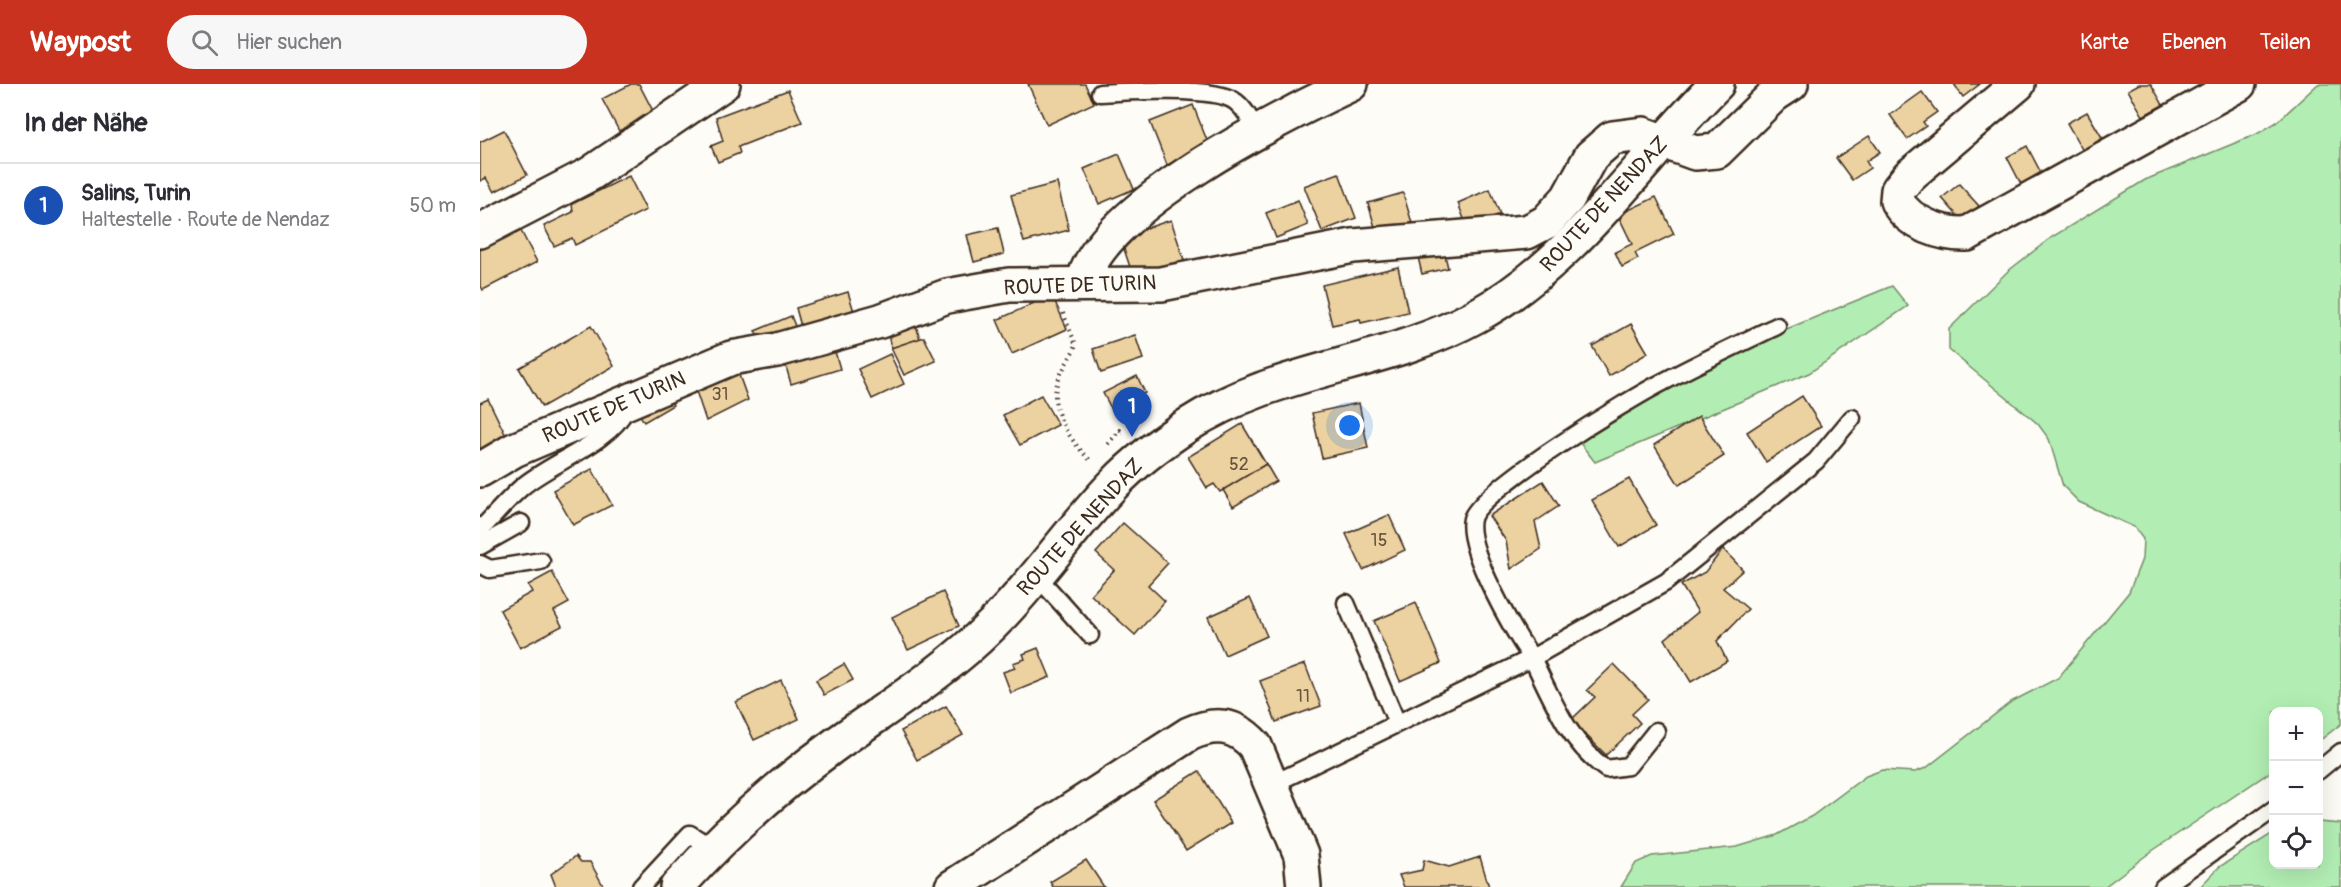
<!DOCTYPE html>
<html lang="de">
<head>
<meta charset="utf-8">
<style>
  :root { --surface:#fff; --page:#f7f7f7; --text:#2b2b33; --muted:#7c7c81; --line:#e1e1e2; --accent:#c8321e }
  body { margin:0; font-family:Pangolin,sans-serif; background:var(--page); color:var(--text) }
  .controls { position:absolute; right:18px; bottom:18px; display:grid; overflow:hidden; border-radius:12px; box-shadow:0 6px 24px #0002 }
  .controls button { width:54px; height:54px; display:grid; place-items:center; padding:0; border:0; border-bottom:2px solid var(--line); background:var(--surface); color:var(--text); font:30px sans-serif }
  .you { position:absolute; left:870px; top:342px; width:21px; height:21px; margin:-15px; border:4px solid #fff; border-radius:50%; background:#1a73e8; box-shadow:0 0 0 9px #1a73e833 }
  .badge { display:grid; place-items:center; width:39px; height:39px; border-radius:50%; background:var(--accent); color:#fff; font-size:20px; font-weight:700 }
  .pin { position:absolute; translate:-50% -50px; filter:drop-shadow(0 2px 3px #0008) }
  .pin::after { content:''; position:absolute; top:32px; width:21px; height:18px; background:inherit; clip-path:polygon(0 0,100% 0,50% 100%) }
  .list { margin:0; padding:0; list-style:none }
  h2 { display:flex; justify-content:space-between; align-items:center; height:78px; margin:0; padding:0 24px; font-size:26px }
  h2 small { font-size:20px; font-weight:400; color:var(--muted) }
  .list li { display:grid; grid-template-columns:39px 1fr auto; gap:18px; align-items:center; box-sizing:border-box; height:84px; padding:0 24px; border-top:2px solid var(--line) }
  .list b { display:block; font-size:22px; white-space:nowrap }
  .list p { margin:0; font-size:20px; white-space:nowrap; color:var(--muted) }
  .list em { font-size:20px; font-style:normal; color:var(--muted) }
  .icon { flex:none; width:33px; height:33px; fill:none; stroke:currentColor; stroke-width:2; stroke-linecap:round; stroke-linejoin:round }
  .map { position:relative; flex:none; width:1861px; height:803px; overflow:hidden }
  header { display:flex; align-items:center; gap:36px; box-sizing:border-box; height:84px; padding:0 30px; background:var(--accent); color:#fff }
  header strong { font-size:28px }
  nav { display:flex; gap:33px; margin-inline-start:auto; font-size:21px }
  .search { width:420px; height:54px; background:var(--page); display:flex; align-items:center; gap:15px; box-sizing:border-box; padding:0 21px; border-radius:33px; color:var(--muted); font-size:22px }
  main { display:flex }
  aside { flex:1; background:var(--surface) }
  .map>svg:first-child { display:block }
  .green { fill:#b2eeb3; stroke:#768c68; stroke-width:1.5 }
  .building { fill:#ecd1a1; stroke:#3b2a1e; stroke-width:1.5 }
  .lines { fill:none; stroke-linecap:round; stroke-linejoin:round }
  .service-casing { stroke:#3b2a1e; stroke-width:21 }
  .minor-casing { stroke:#3b2a1e; stroke-width:38 }
  .secondary-casing { stroke:#3b2a1e; stroke-width:38 }
  .path { stroke:#3b2a1e; stroke-width:4; stroke-dasharray:1.5 4.5; stroke-linecap:butt }
  .service { stroke:#fdfcf7; stroke-width:16 }
  .minor { stroke:#fdfcf7; stroke-width:33 }
  .secondary { stroke:#fdfcf7; stroke-width:33 }
  .labels { text-anchor:middle; stroke-width:4.5; stroke-linejoin:round; paint-order:stroke }
  .number-label { font-size:18px; fill:#67543f }
  .street-label { font-size:21px; fill:#3b2a1e; stroke:#fdfcf7 }
</style>
</head>
<body>
<header>
<strong>Waypost</strong>
<div class="search"><svg class="icon" aria-label="search" viewBox="0 0 24 24"><circle cx="10" cy="10" r="6"/><path d="M15 15l6 6"/></svg>Hier suchen</div>
<nav><a>Karte</a><a>Ebenen</a><a>Teilen</a></nav>
</header>
<main>
<aside>
<h2>In der Nähe<small></small></h2>
<ul class="list">
<li><span class="badge" style="background:#1a4fb4">1</span><div><b>Salins, Turin</b><p>Haltestelle · Route de Nendaz</p></div><em>50 m</em></li>
</ul>
</aside>
<div class="map">
<svg width="1861" height="803" viewBox="0 0 1861 803">
  <rect width="100%" height="100%" fill="#fdfcf7"/>
  <filter id="ink" filterUnits="userSpaceOnUse"><feTurbulence type="fractalNoise" baseFrequency=".0167" numOctaves="2"/><feDisplacementMap in="SourceGraphic" scale="12" xChannelSelector="R" yChannelSelector="G"/><feConvolveMatrix kernelMatrix="1 2 1 2 8 2 1 2 1" color-interpolation-filters="sRGB"/></filter>
  <g filter="url(#ink)">
    <g class="green">
      <polygon points="1838,0 1861,0 1861,640 1839,657 1838,628 1794,628 1793,686 1672,767 1624,803 1141,803 1156,779 1172,772 1257,763 1297,751 1332,732 1386,692 1402,686 1435,688 1446,684 1531,618 1578,594 1649,508 1662,475 1663,455 1654,443 1599,418 1583,402 1569,355 1558,340 1469,266 1469,245 1528,187 1572,153 1665,96 1777,50 1797,38"/>
      <polygon points="1412,202 1428,222 1329,289 1115,378 1100,359 1144,321 1270,260"/>
      <polygon points="1839,738 1861,740 1861,803 1720,803 1739,783 1793,749 1794,780 1838,780"/>
    </g>
    <g class="building">
      <polygon points="151,0 159,0 174,29 139,47 122,15"/>
      <polygon points="548,0 605,0 614,19 567,41"/>
      <polygon points="1474,0 1500,0 1483,13"/>
      <polygon points="1659,0 1671,0 1683,21 1663,32 1648,6"/>
      <polygon points="308,6 322,38 258,63 260,69 238,78 231,62 243,57 236,33"/>
      <polygon points="1442,8 1457,28 1443,38 1446,42 1427,55 1410,31"/>
      <polygon points="713,21 730,64 687,81 670,38"/>
      <polygon points="1607,28 1623,55 1603,67 1587,39"/>
      <polygon points="24,46 47,91 14,108 6,94 0,97 0,58"/>
      <polygon points="1389,52 1400,68 1386,77 1390,84 1372,96 1356,74"/>
      <polygon points="1547,62 1561,89 1541,100 1527,73"/>
      <polygon points="639,70 654,105 619,120 604,85"/>
      <polygon points="859,89 876,134 842,147 824,102"/>
      <polygon points="149,92 166,126 95,161 92,154 74,162 64,142 93,128 92,120"/>
      <polygon points="577,99 589,146 544,158 531,111"/>
      <polygon points="1479,100 1499,122 1482,137 1462,114"/>
      <polygon points="1010,105 1020,130 987,143 978,119"/>
      <polygon points="923,109 932,139 897,150 888,119"/>
      <polygon points="1176,113 1194,150 1155,169 1158,175 1142,183 1135,168 1152,160 1138,131"/>
      <polygon points="818,116 828,141 796,154 786,129"/>
      <polygon points="691,136 705,179 654,195 640,153"/>
      <polygon points="518,144 524,170 494,178 487,151"/>
      <polygon points="40,145 57,178 3,206 0,200 0,166"/>
      <polygon points="964,167 968,184 942,190 938,173"/>
      <polygon points="918,183 928,228 881,239 880,235 852,241 842,201"/>
      <polygon points="368,208 376,234 323,250 316,224"/>
      <polygon points="572,211 587,245 532,270 517,236"/>
      <polygon points="432,227 440,255 411,264 405,237"/>
      <polygon points="311,232 319,252 282,261 275,247"/>
      <polygon points="1151,240 1168,269 1129,292 1112,262"/>
      <polygon points="111,242 134,282 62,323 39,284"/>
      <polygon points="655,251 663,275 621,289 613,265"/>
      <polygon points="444,253 456,277 424,291 411,264"/>
      <polygon points="352,257 360,285 311,300 303,272"/>
      <polygon points="410,270 424,300 392,315 378,285"/>
      <polygon points="255,280 268,316 226,337 213,298"/>
      <polygon points="657,292 665,309 632,326 623,309"/>
      <polygon points="185,307 193,321 164,338 156,324"/>
      <polygon points="561,311 578,341 540,361 523,331"/>
      <polygon points="1322,312 1341,342 1286,378 1267,348"/>
      <polygon points="8,315 29,358 0,372 0,319"/>
      <polygon points="879,319 888,364 842,374 832,329"/>
      <polygon points="1219,332 1244,372 1199,401 1174,361"/>
      <polygon points="762,340 786,380 740,408 734,400 727,404 708,373"/>
      <polygon points="786,380 796,397 753,423 743,406"/>
      <polygon points="112,385 132,421 93,441 73,406"/>
      <polygon points="1149,395 1176,441 1139,463 1112,416"/>
      <polygon points="1063,397 1079,422 1055,438 1061,465 1031,485 1026,457 1009,432"/>
      <polygon points="909,431 925,466 883,486 866,450"/>
      <polygon points="643,439 688,479 668,501 685,517 655,551 611,511 634,486 616,469"/>
      <polygon points="1243,465 1263,486 1243,504 1268,525 1237,557 1247,577 1211,598 1185,555 1218,528 1201,501 1225,488"/>
      <polygon points="72,488 89,519 74,527 82,542 40,564 20,526 52,508 48,501"/>
      <polygon points="463,508 479,542 428,566 412,533"/>
      <polygon points="770,514 787,552 745,571 728,533"/>
      <polygon points="936,519 961,579 920,597 894,537"/>
      <polygon points="558,564 570,593 531,609 523,588 535,584 533,579 545,575 543,570"/>
      <polygon points="364,580 373,596 344,611 336,596"/>
      <polygon points="825,580 841,622 796,638 780,597"/>
      <polygon points="1134,580 1168,615 1152,630 1160,639 1126,671 1091,636 1115,613 1107,606"/>
      <polygon points="301,596 319,635 274,656 256,618"/>
      <polygon points="466,622 483,651 437,676 421,647"/>
      <polygon points="719,687 751,739 706,767 673,716"/>
      <polygon points="96,772 101,778 110,778 124,803 76,803 71,790"/>
      <polygon points="1000,773 1009,803 924,803 919,791 942,786 944,776 969,783"/>
      <polygon points="606,776 624,803 573,803 570,798"/>
    </g>
    <g class="lines">
      <g class="service-casing">
        <g id="service">
          <path d="M620,9C646,7 737,2 756,18C766,26 771,37 777,49"/>
          <path d="M1297,242C1259,260 1220,278 1183,298C1151,314 998,407 992,435C985,465 1034,548 1052,574L1186,498L1336,377L1372,334"/>
          <path d="M0,446C14,432 27,416 42,403C68,380 131,358 145,326"/>
          <polyline points="0,462 41,439"/>
          <polyline points="0,480 10,485 61,477"/>
          <polyline points="556,491 610,551"/>
          <polyline points="866,519 917,639"/>
          <polyline points="1838,687 1861,668"/>
          <path d="M793,700L1052,574C1072,614 1088,658 1126,685L1148,682L1176,647"/>
          <polyline points="161,803 210,750 232,764"/>
          <polyline points="1683,803 1794,725"/>
        </g>
      </g>
      <g class="minor-casing">
        <g id="minor">
          <path d="M1538,0L1429,92L1418,106L1417,117C1429,140 1463,151 1487,150L1759,0"/>
          <polyline points="0,147 110,90 243,0"/>
          <path d="M603,200C616,125 805,31 871,0"/>
          <polyline points="0,386 34,366 251,274 297,266 400,237 467,212 529,201 681,200 873,162 1047,148 1066,138 1088,114 1111,72 1132,54 1163,50 1215,69 1237,67 1294,11 1311,0"/>
          <path d="M472,803L709,650C735,638 756,640 775,662L821,771L824,803"/>
        </g>
      </g>
      <g class="secondary-casing">
        <path id="secondary" d="M197,803C245,749 298,702 356,660C409,622 465,588 511,542C556,498 591,444 634,400C656,377 682,358 708,341C795,284 906,282 996,232C1095,178 1158,78 1237,0"/>
      </g>
      <g class="path">
        <path d="M583,229L596,261C590,275 579,289 576,304C570,330 595,362 612,378"/>
        <polyline points="628,360 640,346 644,350"/>
      </g>
      <use href="#service" class="service"/>
      <use href="#minor" class="minor"/>
      <use href="#secondary" class="secondary"/>
    </g>
  </g>
  <g class="labels">
    <g class="number-label">
      <text x="240" y="316">31</text>
      <text x="759" y="386">52</text>
      <text x="899" y="462">15</text>
      <text x="823" y="618">11</text>
    </g>
    <g class="street-label">
      <text transform="translate(1124 120) rotate(-47)" y="7">ROUTE DE NENDAZ</text>
      <text transform="translate(600 201) rotate(-2)" y="7">ROUTE DE TURIN</text>
      <text transform="translate(134 323) rotate(-23)" y="7">ROUTE DE TURIN</text>
      <text transform="translate(600 443) rotate(-48)" y="7">ROUTE DE NENDAZ</text>
    </g>
  </g>
</svg>
<div class="controls">
<button>+</button>
<button>−</button>
<button><svg class="icon" aria-label="locate" viewBox="0 0 24 24"><circle cx="12" cy="12" r="6"/><path d="M12 2v4M12 18v4M2 12h4M18 12h4"/></svg></button>
</div>
<div class="you"></div>
<div class="pin badge" style="left:652px;top:353px;background:#1a4fb4">1</div>
</div>
</main>
</body>
</html>
